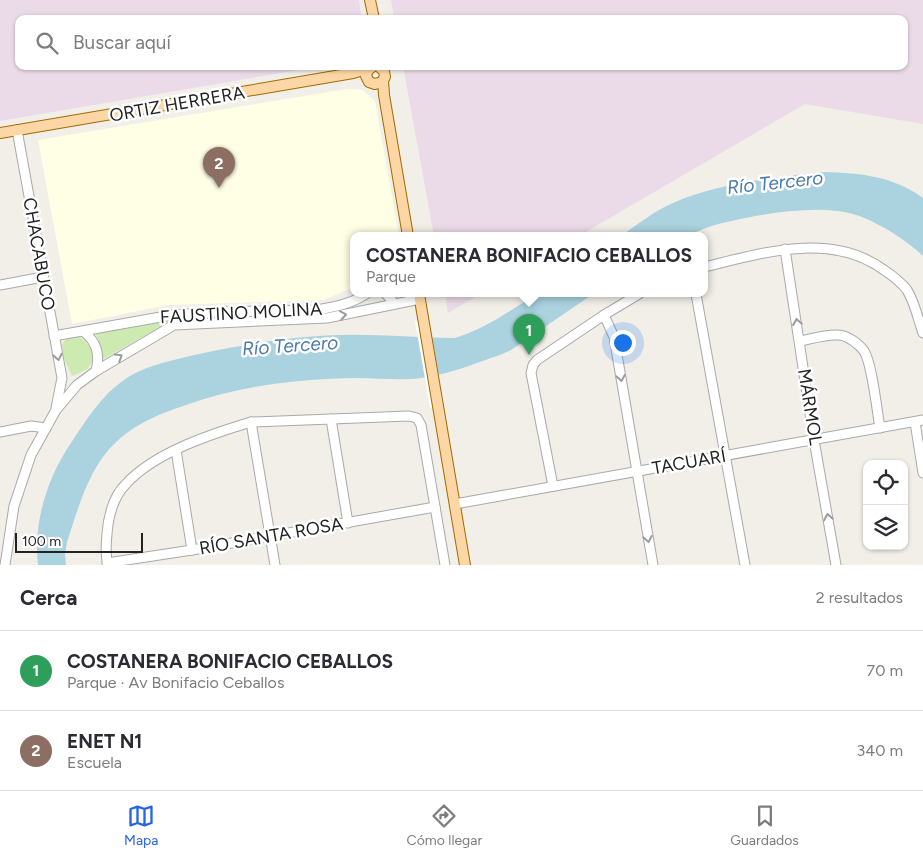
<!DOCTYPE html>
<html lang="es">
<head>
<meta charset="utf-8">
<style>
  :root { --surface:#fff; --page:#f2f2f3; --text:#2b2b33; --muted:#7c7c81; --line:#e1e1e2; --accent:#2563eb }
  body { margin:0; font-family:Figtree,sans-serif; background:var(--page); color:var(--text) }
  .controls { position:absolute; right:15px; bottom:15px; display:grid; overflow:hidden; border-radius:10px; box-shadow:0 1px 4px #0004 }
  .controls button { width:45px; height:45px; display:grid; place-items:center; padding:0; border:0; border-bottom:1px solid var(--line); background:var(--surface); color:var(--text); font:25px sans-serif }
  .scale { position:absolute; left:15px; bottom:12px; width:128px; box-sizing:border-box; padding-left:5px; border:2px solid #222; border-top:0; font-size:14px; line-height:18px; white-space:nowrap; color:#222; -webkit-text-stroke:4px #fff; paint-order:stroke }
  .you { position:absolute; left:622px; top:342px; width:18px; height:18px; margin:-12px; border:4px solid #fff; border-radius:50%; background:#1a73e8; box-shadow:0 0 0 8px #1a73e833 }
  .badge { display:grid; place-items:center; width:32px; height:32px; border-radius:50%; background:var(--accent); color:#fff; font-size:16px; font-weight:700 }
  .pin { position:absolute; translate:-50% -41px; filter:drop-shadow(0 1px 2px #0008) }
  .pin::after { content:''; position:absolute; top:26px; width:18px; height:15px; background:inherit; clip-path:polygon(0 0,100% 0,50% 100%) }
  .popup { position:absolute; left:350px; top:232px; width:358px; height:65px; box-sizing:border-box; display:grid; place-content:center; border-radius:10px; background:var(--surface); filter:drop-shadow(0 1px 4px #0005); font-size:16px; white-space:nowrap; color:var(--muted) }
  .popup b { font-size:19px; color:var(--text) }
  .popup::after { content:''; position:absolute; left:50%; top:100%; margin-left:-10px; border:10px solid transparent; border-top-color:var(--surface) }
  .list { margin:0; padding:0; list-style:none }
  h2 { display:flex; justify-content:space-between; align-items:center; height:65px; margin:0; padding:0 20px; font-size:21px }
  h2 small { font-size:16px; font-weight:400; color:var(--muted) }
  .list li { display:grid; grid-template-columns:32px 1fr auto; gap:15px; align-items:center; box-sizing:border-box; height:80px; padding:0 20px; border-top:1px solid var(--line) }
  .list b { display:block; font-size:19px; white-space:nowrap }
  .list p { margin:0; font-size:16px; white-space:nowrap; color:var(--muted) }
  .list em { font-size:16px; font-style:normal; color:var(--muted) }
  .icon { flex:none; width:28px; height:28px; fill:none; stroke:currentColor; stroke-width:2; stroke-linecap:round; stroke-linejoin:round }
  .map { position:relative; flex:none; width:923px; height:565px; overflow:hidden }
  .search { position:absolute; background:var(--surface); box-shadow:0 1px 4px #0004; left:15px; right:15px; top:15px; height:55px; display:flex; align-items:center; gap:12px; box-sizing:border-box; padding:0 18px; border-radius:10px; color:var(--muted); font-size:19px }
  .sheet { height:225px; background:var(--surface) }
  nav { display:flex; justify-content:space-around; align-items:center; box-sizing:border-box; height:70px; border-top:1px solid var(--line); background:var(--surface); font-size:14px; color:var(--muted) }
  nav a { display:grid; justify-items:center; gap:2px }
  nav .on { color:var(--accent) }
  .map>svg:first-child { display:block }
  .industrial { fill:#ebdbe8 }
  .education { fill:#ffffe5 }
  .grass { fill:#cdebb0 }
  .water { fill:#aad3df }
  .pier { fill:#fff }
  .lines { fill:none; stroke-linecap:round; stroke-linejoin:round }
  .minor-casing { stroke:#a9a9a9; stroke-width:11 }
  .major-casing { stroke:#a06b00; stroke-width:12 }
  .minor { stroke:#fff; stroke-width:9 }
  .major { stroke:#fcd6a4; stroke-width:10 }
  .oneway { stroke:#9c9c9c }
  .labels { text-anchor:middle; stroke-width:5; stroke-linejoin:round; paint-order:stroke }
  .street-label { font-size:18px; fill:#222; stroke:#fff }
  .water-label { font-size:19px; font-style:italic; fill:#4a7aab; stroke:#fff }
</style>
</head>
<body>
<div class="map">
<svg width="923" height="565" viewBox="0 0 923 565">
  <rect width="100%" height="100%" fill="#f2efe9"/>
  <g class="industrial">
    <polygon points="0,0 359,0 362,19 19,19 19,66 322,66 0,121"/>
    <polygon points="391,0 923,0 923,124 805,104 579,236 434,236 403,66 904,66 904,19 394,19"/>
    <polygon points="445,294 481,294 448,313"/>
  </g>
  <polygon class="education" points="347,89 363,90 375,101 399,236 354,236 354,287 324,300 169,305 72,324 38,140"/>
  <g class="grass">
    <polygon points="165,321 165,324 102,360 101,346 95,333"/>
    <path d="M80,337C90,344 99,358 87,369C83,372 77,374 72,376L64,359L62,344L67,338Z"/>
  </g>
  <g class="water">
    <path d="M824,172C860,173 893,176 923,198V256C906,240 884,226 862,217C824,201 754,215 715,225C704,228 693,234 682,236C666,239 638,236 621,236C637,225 654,211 673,203C719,183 774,177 824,172Z"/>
    <path d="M537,294H593L511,350C502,355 493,357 483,361C463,368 443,375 421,378C400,381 378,378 357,378C299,379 241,385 186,405C156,415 127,427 106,453C86,478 77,512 67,542L65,554L66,565H38C33,523 47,478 71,443C86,420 101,396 124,380C145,365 174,360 199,354C246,344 293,336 342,335C379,334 417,338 455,338C485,329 511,310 537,294Z"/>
  </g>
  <polygon class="pier" points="429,319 444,405 430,408 415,321"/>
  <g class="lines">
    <g class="minor-casing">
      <g id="minor">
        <polyline points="17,130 62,378 56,408"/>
        <polyline points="785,249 814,440 836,565"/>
        <path d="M704,267C762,253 831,231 884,270C893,276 901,282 907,290C915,303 918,319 923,333"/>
        <polyline points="0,285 43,277"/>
        <polyline points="386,294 395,304"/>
        <polyline points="696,294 745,565"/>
        <polyline points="604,315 614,337 653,565"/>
        <path d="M83,331C97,342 100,354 96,371"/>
        <path d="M54,336L172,315L219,312L317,310C334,307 351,304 366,294"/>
        <path d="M800,341C811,339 826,334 838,335C847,335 859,344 864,351C872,363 877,411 880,428"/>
        <polyline points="331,419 348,523"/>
        <polyline points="251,422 275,565"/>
        <polyline points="915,422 923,473"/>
        <polyline points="0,432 31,426 46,428"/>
        <polyline points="176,450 192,550"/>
        <polyline points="553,486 531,373 533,365 537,360 604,315 639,294"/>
        <polyline points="455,504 923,420"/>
        <polyline points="107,563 192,550 435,507"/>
        <polyline points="5,565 14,506 31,455 56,410 77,385 96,371 174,325 327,318 420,299"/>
        <path d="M108,565C105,555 106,544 107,534C108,518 113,497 125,485C153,453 211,434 251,422L409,416L417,418L421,425L445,565"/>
      </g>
    </g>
    <g class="major-casing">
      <g id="major">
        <polyline points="370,0 374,19"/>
        <polyline points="372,67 368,70 366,76 369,82 375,84 382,82 385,77 384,71 378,66"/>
        <polyline points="383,80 384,95 408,236"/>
        <polyline points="0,133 353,73 370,68"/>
        <polyline points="419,294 465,565"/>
      </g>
    </g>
    <use href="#minor" class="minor"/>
    <use href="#major" class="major"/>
  </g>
  <defs><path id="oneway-chevron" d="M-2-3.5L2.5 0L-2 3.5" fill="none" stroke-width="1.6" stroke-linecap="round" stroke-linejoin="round" transform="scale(1.25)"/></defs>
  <g class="oneway">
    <use href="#oneway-chevron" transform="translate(343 315) rotate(-10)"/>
    <use href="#oneway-chevron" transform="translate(797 322) rotate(-99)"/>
    <use href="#oneway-chevron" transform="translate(58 357) rotate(79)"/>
    <use href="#oneway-chevron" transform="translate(119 357) rotate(-32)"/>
    <use href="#oneway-chevron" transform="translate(621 378) rotate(81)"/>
    <use href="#oneway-chevron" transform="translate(828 517) rotate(-100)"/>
    <use href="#oneway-chevron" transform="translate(648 539) rotate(80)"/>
  </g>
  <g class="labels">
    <g class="street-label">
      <text transform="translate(177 104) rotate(-10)" y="6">ORTIZ HERRERA</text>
      <text transform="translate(39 254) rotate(80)" y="6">CHACABUCO</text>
      <text transform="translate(241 313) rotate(-3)" y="6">FAUSTINO MOLINA</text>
      <text transform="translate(810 407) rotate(81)" y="6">MÁRMOL</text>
      <text transform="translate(689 462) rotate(-10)" y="6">TACUARÍ</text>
      <text transform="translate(271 536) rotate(-10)" y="6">RÍO SANTA ROSA</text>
    </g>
    <g class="water-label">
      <text transform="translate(775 182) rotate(-6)" y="7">Río Tercero</text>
      <text transform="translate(290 345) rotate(-4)" y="7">Río Tercero</text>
    </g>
  </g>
</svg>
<div class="controls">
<button><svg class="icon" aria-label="locate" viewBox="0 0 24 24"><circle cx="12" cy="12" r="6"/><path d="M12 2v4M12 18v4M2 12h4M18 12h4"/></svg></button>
<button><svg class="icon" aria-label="layers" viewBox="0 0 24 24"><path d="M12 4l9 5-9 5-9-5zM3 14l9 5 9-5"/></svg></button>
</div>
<div class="scale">100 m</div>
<div class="you"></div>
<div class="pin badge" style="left:529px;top:355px;background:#2e9e5b">1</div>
<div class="popup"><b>COSTANERA BONIFACIO CEBALLOS</b>Parque</div>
<div class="pin badge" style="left:219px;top:188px;background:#8d6e63">2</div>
<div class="search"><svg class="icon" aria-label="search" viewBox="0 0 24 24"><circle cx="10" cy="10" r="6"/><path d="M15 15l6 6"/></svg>Buscar aquí</div>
</div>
<section class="sheet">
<h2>Cerca<small>2 resultados</small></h2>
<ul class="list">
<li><span class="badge" style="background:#2e9e5b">1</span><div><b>COSTANERA BONIFACIO CEBALLOS</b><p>Parque · Av Bonifacio Ceballos</p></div><em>70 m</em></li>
<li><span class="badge" style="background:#8d6e63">2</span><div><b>ENET N1</b><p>Escuela</p></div><em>340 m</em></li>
</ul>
</section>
<nav>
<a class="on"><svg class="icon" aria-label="map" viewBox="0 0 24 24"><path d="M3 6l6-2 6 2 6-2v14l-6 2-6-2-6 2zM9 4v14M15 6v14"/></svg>Mapa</a>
<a><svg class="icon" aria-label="directions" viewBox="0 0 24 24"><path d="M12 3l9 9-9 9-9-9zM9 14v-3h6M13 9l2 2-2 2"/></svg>Cómo llegar</a>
<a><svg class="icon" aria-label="saved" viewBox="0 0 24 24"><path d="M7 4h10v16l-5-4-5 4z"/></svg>Guardados</a>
</nav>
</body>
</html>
